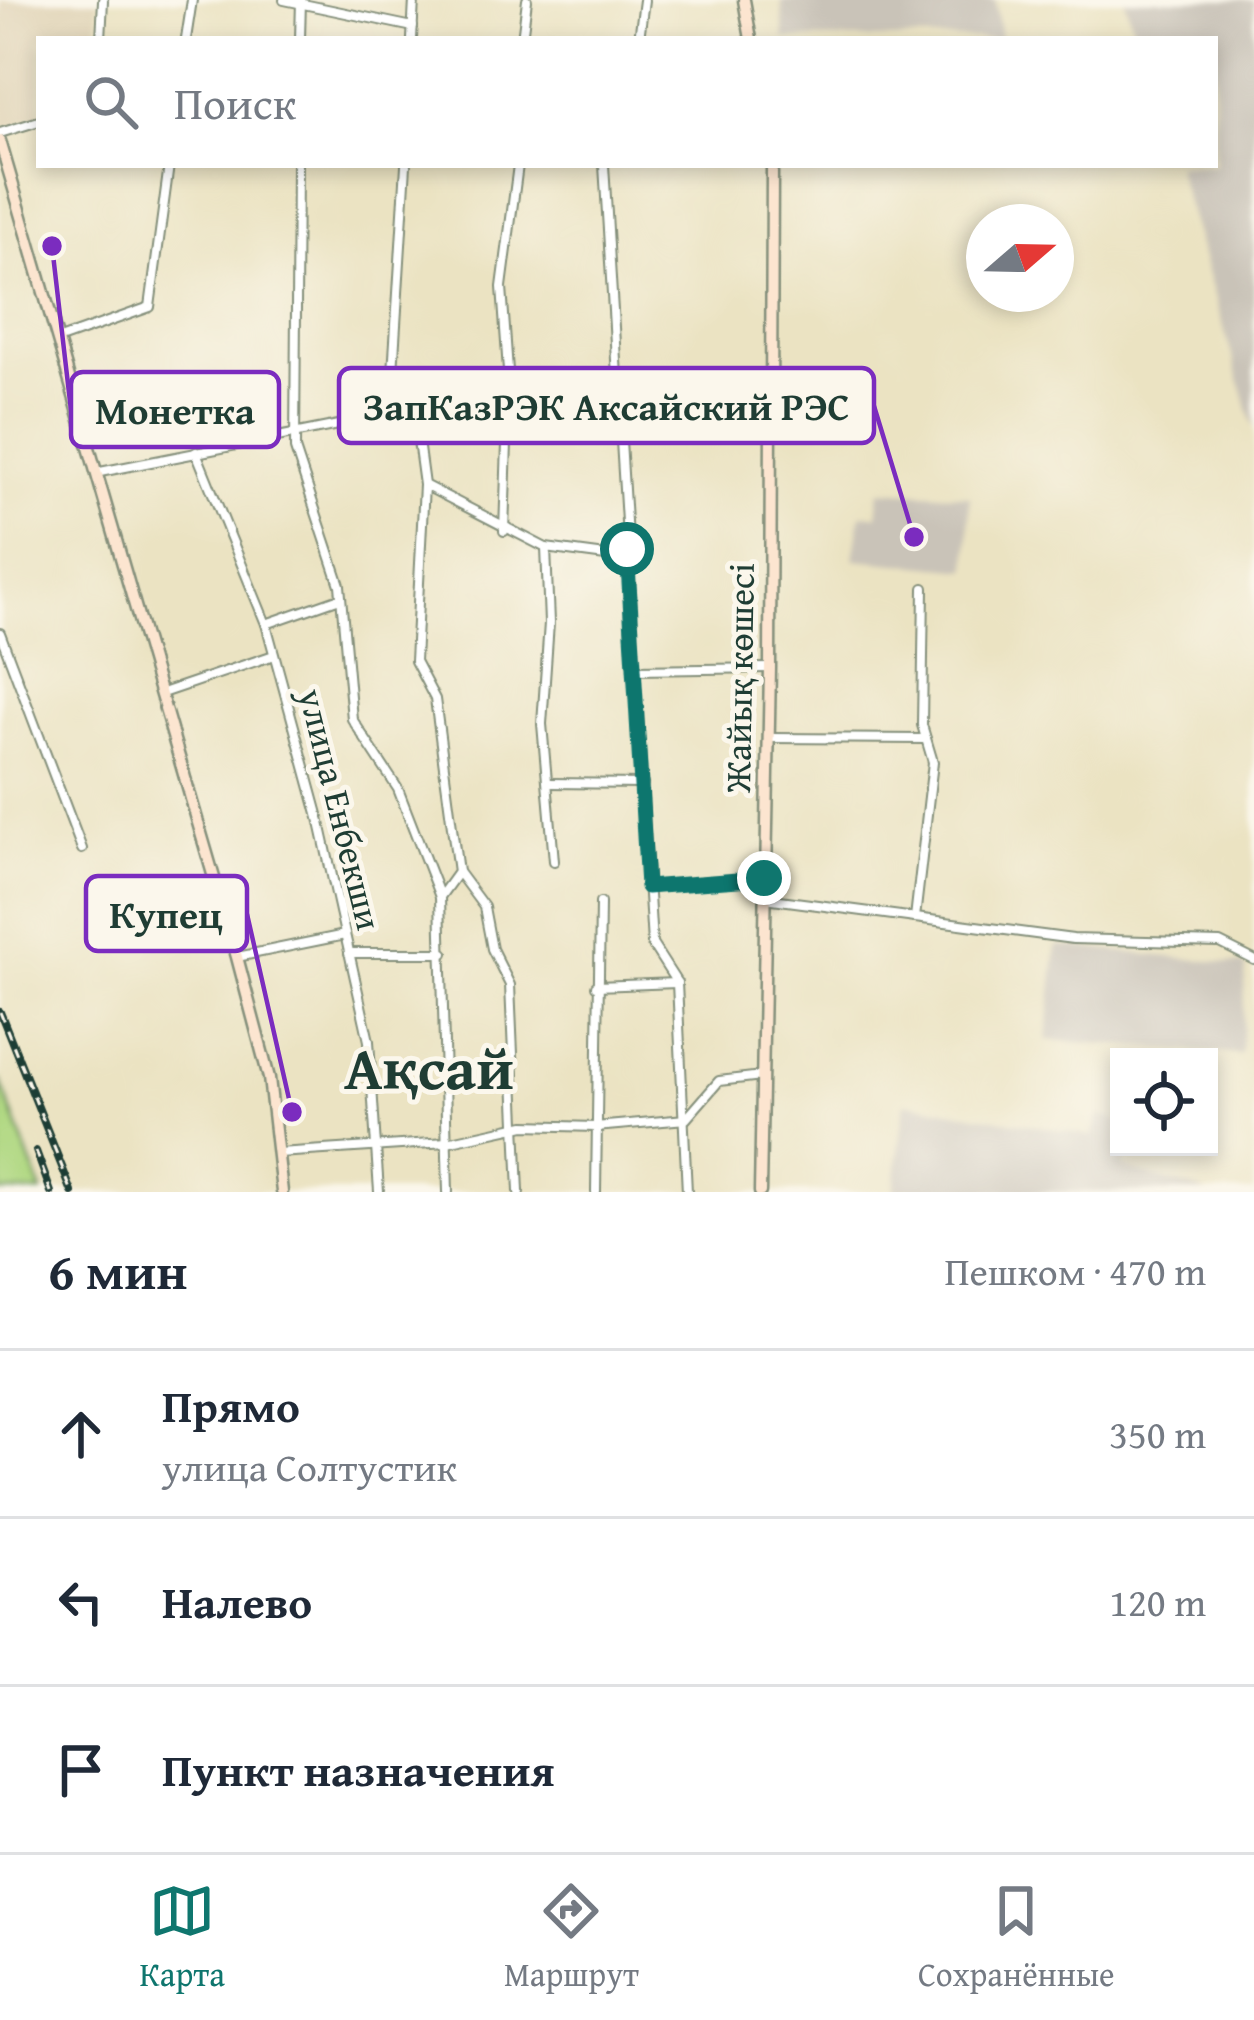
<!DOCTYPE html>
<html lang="ru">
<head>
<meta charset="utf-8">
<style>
  :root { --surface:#fff; --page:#f6f6f7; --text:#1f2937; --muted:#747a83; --line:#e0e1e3; --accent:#0f766e }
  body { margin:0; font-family:"Gentium Book Plus",serif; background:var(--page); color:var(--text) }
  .controls { position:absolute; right:36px; bottom:36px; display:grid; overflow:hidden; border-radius:0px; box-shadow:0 6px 18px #0003 }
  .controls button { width:108px; height:108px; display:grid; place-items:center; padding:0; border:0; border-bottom:3px solid var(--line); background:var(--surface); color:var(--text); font:60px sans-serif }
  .compass { position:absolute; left:966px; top:204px; width:108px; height:108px; border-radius:50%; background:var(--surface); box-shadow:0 6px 18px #0003; rotate:70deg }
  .stop { position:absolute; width:36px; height:36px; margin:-27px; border:9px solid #0f766e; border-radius:50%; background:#fff }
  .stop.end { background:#0f766e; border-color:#fff; box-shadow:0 3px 12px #0008 }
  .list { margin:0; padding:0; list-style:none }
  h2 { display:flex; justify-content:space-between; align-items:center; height:156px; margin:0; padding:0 48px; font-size:51px }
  h2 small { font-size:39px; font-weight:400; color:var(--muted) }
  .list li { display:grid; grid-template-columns:78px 1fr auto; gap:36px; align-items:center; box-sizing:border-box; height:168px; padding:0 48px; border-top:3px solid var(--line) }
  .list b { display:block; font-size:45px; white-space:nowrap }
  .list p { margin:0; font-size:39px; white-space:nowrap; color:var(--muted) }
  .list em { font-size:39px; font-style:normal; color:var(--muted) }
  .icon { flex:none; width:66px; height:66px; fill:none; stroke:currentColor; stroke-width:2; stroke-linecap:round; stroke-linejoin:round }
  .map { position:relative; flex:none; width:1254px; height:1192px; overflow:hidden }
  .search { position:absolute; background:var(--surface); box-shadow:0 6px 18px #0003; left:36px; right:36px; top:36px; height:132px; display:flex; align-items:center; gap:30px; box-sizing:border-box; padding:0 42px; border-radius:0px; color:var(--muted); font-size:45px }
  .sheet { height:660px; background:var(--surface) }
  nav { display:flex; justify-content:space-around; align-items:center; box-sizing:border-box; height:168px; border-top:3px solid var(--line); background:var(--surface); font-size:33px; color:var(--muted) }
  nav a { display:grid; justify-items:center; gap:6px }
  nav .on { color:var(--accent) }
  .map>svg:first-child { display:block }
  .built { fill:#e0d3b5 }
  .industrial { fill:#c9c3b8 }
  .green { fill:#b0d882; stroke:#688a5b; stroke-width:3 }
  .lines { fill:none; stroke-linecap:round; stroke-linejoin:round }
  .street-casing { stroke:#85907b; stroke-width:12 }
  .secondary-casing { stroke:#85907b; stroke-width:15 }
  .street { stroke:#fff; stroke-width:8 }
  .secondary { stroke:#fce5d0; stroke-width:10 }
  .rail-casing { stroke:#1f3d34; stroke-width:8 }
  .rail { stroke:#fbf7ec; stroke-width:3; stroke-dasharray:9; stroke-linecap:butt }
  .route { stroke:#0f766e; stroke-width:15 }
  .labels { text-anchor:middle; stroke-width:10; stroke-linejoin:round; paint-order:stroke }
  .street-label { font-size:36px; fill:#1f3d34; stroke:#fbf7ec }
  .town-label { font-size:60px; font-weight:bold; fill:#1f3d34; stroke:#fbf7ec }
  .leader { fill:none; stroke:#7b2cbf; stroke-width:4.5 }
  .callout-dot { fill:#7b2cbf; stroke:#fbf7ec; stroke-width:4.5 }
  .callout { fill:#fbf7ec; stroke:#7b2cbf; stroke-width:4.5 }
  .callout-label { font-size:39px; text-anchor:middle; font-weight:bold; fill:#1f3d34 }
</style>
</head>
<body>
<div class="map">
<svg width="1254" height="1192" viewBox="0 0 1254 1192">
  <rect width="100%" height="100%" fill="#fbf7ec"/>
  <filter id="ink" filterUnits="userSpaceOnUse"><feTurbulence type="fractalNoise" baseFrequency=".00833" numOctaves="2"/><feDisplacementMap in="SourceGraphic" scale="24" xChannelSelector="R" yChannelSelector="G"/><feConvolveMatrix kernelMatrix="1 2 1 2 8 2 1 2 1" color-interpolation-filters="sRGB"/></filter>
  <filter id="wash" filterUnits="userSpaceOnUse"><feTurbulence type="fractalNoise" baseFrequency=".004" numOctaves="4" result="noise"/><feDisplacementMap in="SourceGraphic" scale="48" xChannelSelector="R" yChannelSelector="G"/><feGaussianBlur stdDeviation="2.7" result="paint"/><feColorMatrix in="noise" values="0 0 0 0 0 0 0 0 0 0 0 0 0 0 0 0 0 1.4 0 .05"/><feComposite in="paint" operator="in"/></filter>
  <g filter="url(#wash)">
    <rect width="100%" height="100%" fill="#ebe3c2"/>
    <polygon class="built" points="0,0 98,0 96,39 39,39 39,116 2,129"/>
    <g class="industrial">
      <polygon points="781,0 995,0 1001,39 784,39"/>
      <polygon points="1125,0 1254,0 1254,429 1175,165 1215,165 1215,39 1137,39"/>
      <polygon points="880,490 970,496 968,570 854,559 861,514 877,515"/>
      <polygon points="1057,945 1246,965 1241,1054 1047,1040"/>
      <polygon points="905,1102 1092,1136 1099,1115 1119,1121 1119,1147 1128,1147 1123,1168 1206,1192 894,1192"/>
    </g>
    <polygon class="green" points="0,1079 42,1192 0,1192"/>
  </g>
  <g filter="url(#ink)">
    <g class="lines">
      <g class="street-casing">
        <g id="street">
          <polyline points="284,0 413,27"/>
          <polyline points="101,39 103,0"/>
          <polyline points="186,39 192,0"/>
          <polyline points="300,39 301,0"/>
          <polyline points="412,39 414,0"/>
          <polyline points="522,39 527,0"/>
          <polyline points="639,39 644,0"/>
          <polyline points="0,133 39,121"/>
          <polyline points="297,165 295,449 340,585 352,719 398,789 440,897 448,1192"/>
          <polyline points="604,165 652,944 677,983 687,1192"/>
          <polyline points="60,339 150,307 169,165"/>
          <polyline points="390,421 406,165"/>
          <polyline points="416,426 424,485 546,548 628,559"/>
          <polyline points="196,452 266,624 319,818 369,1041 379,1192"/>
          <polyline points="100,472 379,417 416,426 618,412"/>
          <polyline points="424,485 415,661 435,699 458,872 484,907 492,949 510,985 519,1192"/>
          <polyline points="504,531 509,385 502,287 518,165"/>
          <polyline points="546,548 549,623 542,724 554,861"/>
          <polyline points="266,624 340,598"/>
          <polyline points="0,633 82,849"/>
          <polyline points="636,670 770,668"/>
          <polyline points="162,693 274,655"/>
          <polyline points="769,738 926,739"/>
          <polyline points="549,783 643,784"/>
          <polyline points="647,887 764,877"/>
          <polyline points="440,897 458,872"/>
          <polyline points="765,898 1073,939 1220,943 1254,960"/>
          <polyline points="915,918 933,762 922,725 924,588"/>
          <polyline points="349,953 444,953"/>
          <polyline points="237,957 345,935"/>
          <polyline points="596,986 677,983"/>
          <polyline points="278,1153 447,1142 525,1125 595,1127 686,1119 719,1081 762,1076"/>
          <polyline points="596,1192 600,903"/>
        </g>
      </g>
      <g class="secondary-casing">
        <g id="secondary">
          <polyline points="744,0 751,39"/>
          <polyline points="0,141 237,957 269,1078 282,1192"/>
          <polyline points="760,1192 770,668 772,165"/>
        </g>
      </g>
      <use href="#street" class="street"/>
      <use href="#secondary" class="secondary"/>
      <g class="rail-casing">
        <g id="rail">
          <polyline points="0,1012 72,1192"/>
          <polyline points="36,1151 51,1192"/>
        </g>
      </g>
      <use href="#rail" class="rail"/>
    </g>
  </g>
  <g class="lines" filter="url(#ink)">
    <polyline class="route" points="627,549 647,887 764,878"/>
  </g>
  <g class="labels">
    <g class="street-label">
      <text transform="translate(739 678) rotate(-89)" y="13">Жайық көшесі</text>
      <text transform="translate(341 809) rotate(76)" y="13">улица Енбекши</text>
    </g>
    <g class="town-label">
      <text x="429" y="1089">Ақсай</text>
    </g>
  </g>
  <path class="leader" d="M914 537L874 406M52 246L71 410M292 1112L247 914"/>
  <g class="callout-dot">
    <circle cx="914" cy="537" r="12"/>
    <circle cx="52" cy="246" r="12"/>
    <circle cx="292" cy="1112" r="12"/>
  </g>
  <g class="callout">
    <rect x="339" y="368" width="535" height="75" rx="12"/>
    <rect x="71" y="372" width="208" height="75" rx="12"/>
    <rect x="86" y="876" width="161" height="75" rx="12"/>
  </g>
  <g class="callout-label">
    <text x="606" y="420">ЗапКазРЭК Аксайский РЭС</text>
    <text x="175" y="424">Монетка</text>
    <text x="166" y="928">Купец</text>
  </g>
</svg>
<div class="controls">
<button><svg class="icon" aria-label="locate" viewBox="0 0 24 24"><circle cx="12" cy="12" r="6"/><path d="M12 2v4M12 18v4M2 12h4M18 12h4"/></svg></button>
</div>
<svg class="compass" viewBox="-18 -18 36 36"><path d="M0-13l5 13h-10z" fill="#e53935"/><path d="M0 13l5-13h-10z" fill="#747a83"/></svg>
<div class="stop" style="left:627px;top:549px"></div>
<div class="stop end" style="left:764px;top:878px"></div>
<div class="search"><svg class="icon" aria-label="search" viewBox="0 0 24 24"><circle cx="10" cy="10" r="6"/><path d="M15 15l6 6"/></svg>Поиск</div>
</div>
<section class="sheet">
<h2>6 мин<small>Пешком · 470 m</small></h2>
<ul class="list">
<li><svg class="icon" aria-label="ahead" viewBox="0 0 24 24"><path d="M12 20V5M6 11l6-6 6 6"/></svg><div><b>Прямо</b><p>улица Солтустик</p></div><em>350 m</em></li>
<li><svg class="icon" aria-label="left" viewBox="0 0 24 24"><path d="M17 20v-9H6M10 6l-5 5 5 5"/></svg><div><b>Налево</b></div><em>120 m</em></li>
<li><svg class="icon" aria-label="arrive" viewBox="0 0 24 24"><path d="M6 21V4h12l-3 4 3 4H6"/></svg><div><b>Пункт назначения</b></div></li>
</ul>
</section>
<nav>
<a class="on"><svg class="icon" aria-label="map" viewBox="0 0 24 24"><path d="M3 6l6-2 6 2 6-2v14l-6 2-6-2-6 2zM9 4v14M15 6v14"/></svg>Карта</a>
<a><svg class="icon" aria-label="directions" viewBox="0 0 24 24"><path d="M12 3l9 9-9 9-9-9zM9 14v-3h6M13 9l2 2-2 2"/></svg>Маршрут</a>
<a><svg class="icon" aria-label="saved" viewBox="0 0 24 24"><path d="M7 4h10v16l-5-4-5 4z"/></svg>Сохранённые</a>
</nav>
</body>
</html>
